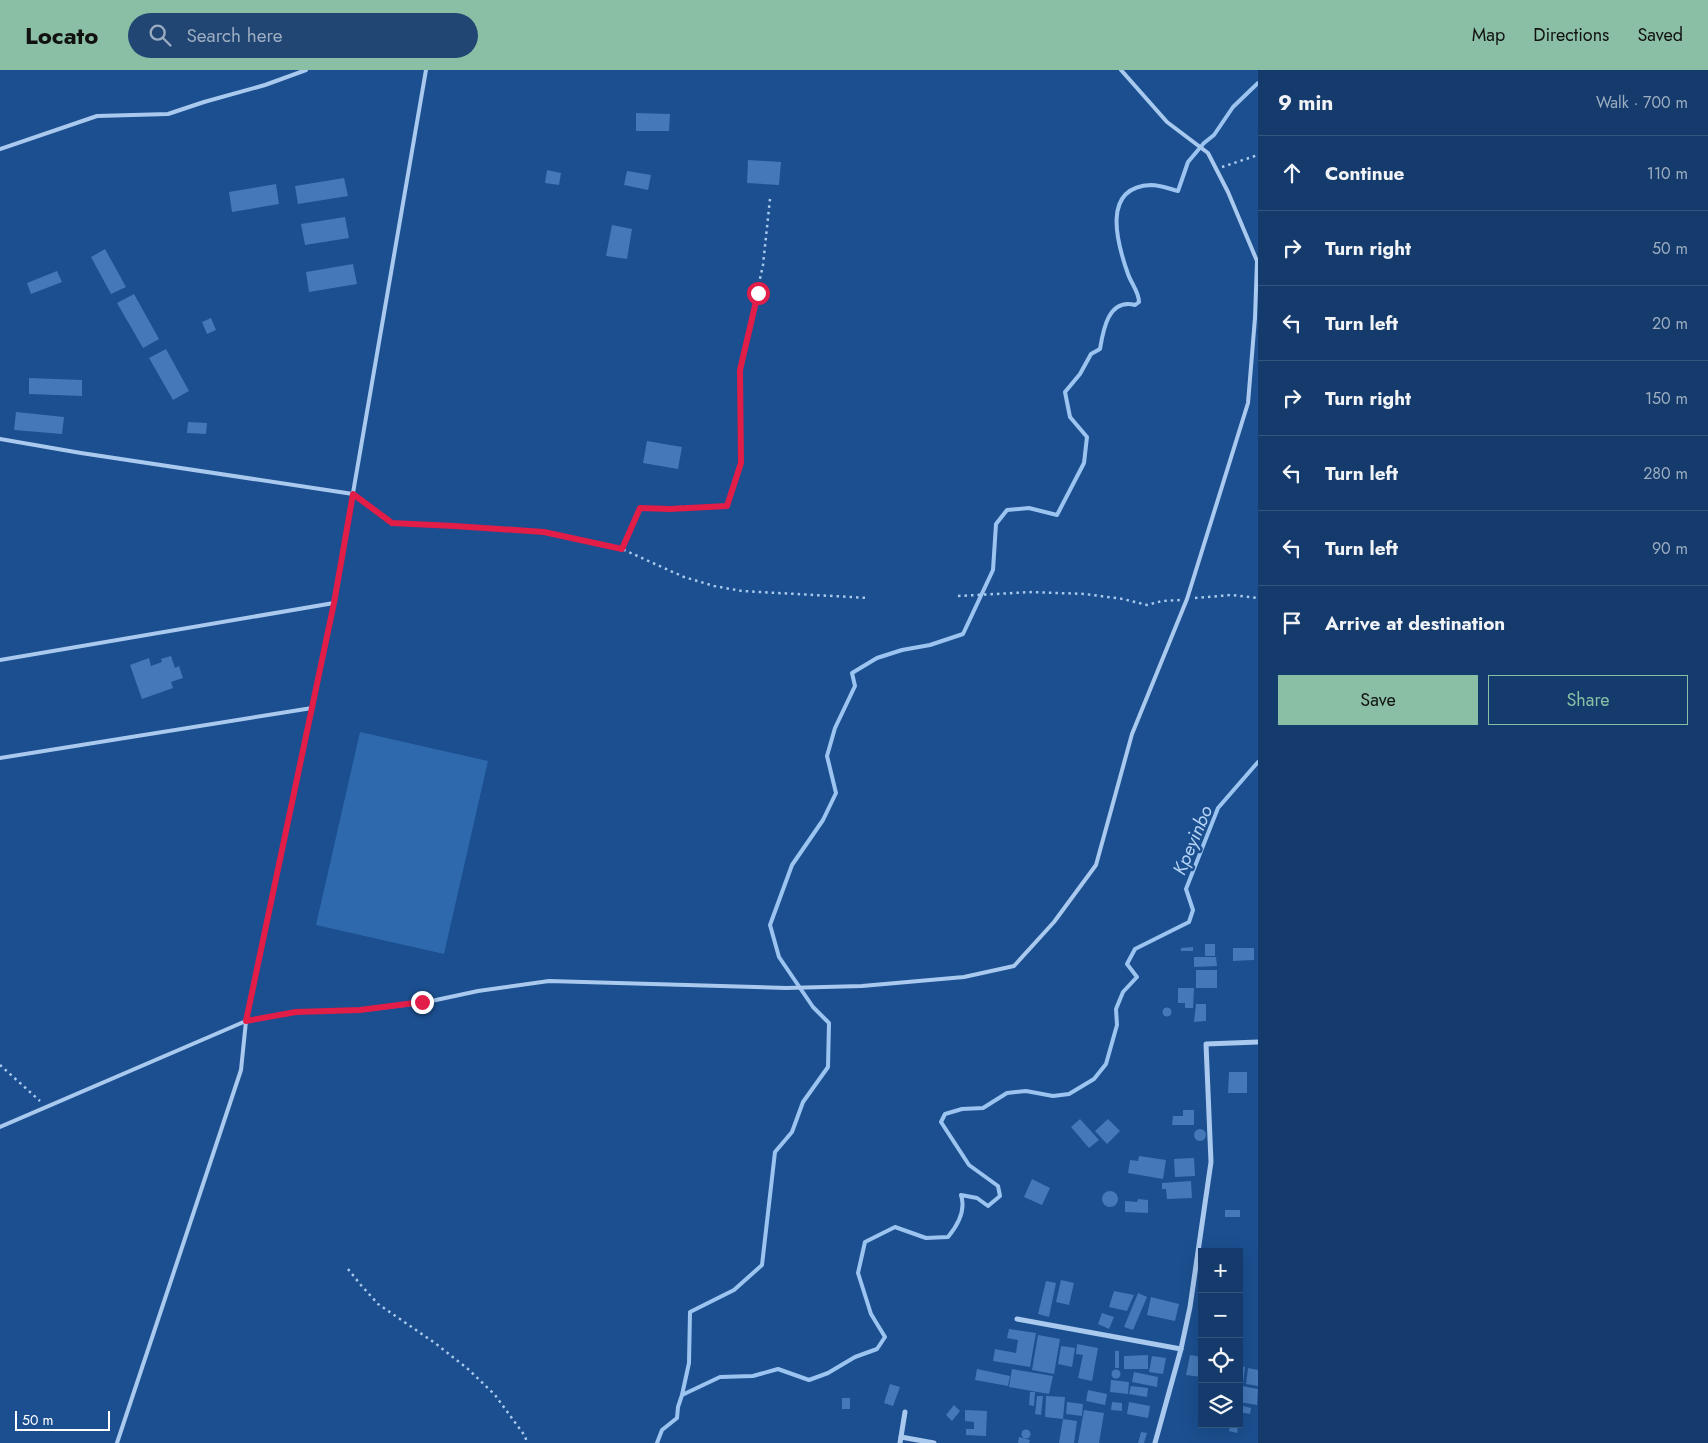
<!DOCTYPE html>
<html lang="en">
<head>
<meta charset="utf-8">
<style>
  :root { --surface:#143b6b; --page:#214673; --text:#f1f3f6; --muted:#9dadc1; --line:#33557e; --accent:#8abfa5 }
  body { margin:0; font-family:Jost,sans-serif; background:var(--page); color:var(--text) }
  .controls { position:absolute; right:15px; bottom:15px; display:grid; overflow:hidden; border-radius:0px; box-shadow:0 5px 20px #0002 }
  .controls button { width:45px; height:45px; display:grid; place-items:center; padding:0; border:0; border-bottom:1px solid var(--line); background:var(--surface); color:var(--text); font:25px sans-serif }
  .scale { position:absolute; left:15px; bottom:12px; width:95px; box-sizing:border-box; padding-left:5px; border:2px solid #fff; border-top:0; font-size:14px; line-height:18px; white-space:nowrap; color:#fff; -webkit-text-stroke:4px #1b4f8f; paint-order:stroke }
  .stop { position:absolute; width:15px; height:15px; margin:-11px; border:4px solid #e11d48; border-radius:50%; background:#fff }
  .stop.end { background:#e11d48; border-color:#fff; box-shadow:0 1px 5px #0008 }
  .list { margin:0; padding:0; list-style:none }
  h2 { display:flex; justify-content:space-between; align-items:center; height:65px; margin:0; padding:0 20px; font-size:21px }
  h2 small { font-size:16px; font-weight:400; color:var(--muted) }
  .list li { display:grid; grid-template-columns:32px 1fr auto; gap:15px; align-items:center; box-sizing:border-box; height:75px; padding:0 20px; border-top:1px solid var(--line) }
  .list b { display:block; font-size:19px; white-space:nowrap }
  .list em { font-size:16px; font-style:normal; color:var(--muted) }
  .actions { display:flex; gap:10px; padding:15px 20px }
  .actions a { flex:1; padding:11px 0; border:1px solid var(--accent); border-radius:0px; text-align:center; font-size:18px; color:var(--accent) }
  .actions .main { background:var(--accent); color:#111 }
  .icon { flex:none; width:28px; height:28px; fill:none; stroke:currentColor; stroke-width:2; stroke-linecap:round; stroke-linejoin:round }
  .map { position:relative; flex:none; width:1258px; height:1373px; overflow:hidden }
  header { display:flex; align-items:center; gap:30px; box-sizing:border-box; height:70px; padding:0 25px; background:var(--accent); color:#111 }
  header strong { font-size:24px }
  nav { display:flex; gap:28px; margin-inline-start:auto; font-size:18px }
  .search { width:350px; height:45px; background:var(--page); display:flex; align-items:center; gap:12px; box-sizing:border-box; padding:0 18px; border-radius:28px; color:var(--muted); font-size:19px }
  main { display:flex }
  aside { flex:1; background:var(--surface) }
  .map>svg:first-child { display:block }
  .green { fill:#2e69ad }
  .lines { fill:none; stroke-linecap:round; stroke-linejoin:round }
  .stream { stroke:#9cc4f0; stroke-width:4 }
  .building { fill:#4478b7 }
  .path { stroke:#a9c9ee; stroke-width:2.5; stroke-dasharray:2.5 4; stroke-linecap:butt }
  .lane { stroke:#a9c9ee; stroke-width:4 }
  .street { stroke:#a9c9ee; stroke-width:5 }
  .route { stroke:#e11d48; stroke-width:6 }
  .labels { text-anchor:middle; stroke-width:5; stroke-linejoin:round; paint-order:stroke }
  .water-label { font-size:19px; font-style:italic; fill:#b5d3f5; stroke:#1b4f8f }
</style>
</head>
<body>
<header>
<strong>Locato</strong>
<div class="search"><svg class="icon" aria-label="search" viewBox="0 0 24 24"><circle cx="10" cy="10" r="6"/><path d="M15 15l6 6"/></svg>Search here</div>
<nav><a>Map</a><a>Directions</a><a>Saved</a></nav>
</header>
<main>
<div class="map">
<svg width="1258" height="1373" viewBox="0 0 1258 1373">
  <rect width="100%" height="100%" fill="#1b4f8f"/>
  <polygon class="green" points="360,662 488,691 444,884 316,855"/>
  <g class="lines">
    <g class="stream">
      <path d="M682,1325L689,1293L690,1242L734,1220L762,1195L775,1082L792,1062L803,1032L828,997L829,953L813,937L779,887L770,855L792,795L823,750L836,723L827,686L835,658L855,616L852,603L877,588L902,580L930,575L963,564L993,500L996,454L1007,440L1029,438L1057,445L1084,393L1087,367L1070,347L1065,322L1080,304L1091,284L1100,279C1103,261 1108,228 1135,235L1139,232C1139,222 1131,213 1128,204C1117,173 1101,117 1151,115C1160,115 1170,119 1178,121L1188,92L1204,73L1214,65L1233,37L1258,13"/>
      <path d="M657,1373L662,1360L677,1348L678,1337L682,1325L720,1307L753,1306L778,1299L809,1310L828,1303L855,1287L877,1279L885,1267L871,1244L858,1203L865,1172L895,1157L926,1168L948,1167C958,1155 966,1140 961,1125L977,1128L988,1136L1000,1126L998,1116L969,1095L941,1052L945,1044L962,1039L983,1038L1007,1023L1026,1021L1053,1026L1069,1024L1094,1009L1106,994L1117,955L1116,939L1123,922L1137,907L1127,894L1135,879L1189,852L1193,840L1186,819L1218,738L1258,692"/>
    </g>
  </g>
  <g class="building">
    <polygon points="636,43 670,44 669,61 636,61"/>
    <polygon points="748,90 781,92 779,115 747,113"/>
    <polygon points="547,100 561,103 559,115 545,113"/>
    <polygon points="627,101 651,105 648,120 624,115"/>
    <polygon points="344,108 348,126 298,134 295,116"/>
    <polygon points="276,114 279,134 232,142 229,122"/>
    <polygon points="345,147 349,168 305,175 301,154"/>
    <polygon points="612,155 632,159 627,189 606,186"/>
    <polygon points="105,179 126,217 111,224 91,187"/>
    <polygon points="353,194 357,214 309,222 306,202"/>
    <polygon points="57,201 62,212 31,224 27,213"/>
    <polygon points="134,224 159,269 143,278 117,233"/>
    <polygon points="211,248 216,260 207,264 202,252"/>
    <polygon points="166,279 189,321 173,330 149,288"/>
    <polygon points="29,308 82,310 82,326 29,324"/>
    <polygon points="16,342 64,347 62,364 14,360"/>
    <polygon points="188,352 207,353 206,364 187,363"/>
    <polygon points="647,371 682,377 678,399 643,393"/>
    <polygon points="171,586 175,598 179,596 183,608 171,612 173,618 142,629 130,595 149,588 151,596 162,592 161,589"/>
    <rect x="1205" y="874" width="10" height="12"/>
    <polygon points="1193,877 1193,881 1181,881 1181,878"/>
    <polygon points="1233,878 1254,878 1254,890 1233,891"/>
    <polygon points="1194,887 1216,887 1217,896 1194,897"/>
    <rect x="1196" y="900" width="21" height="18"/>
    <polygon points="1178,918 1194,918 1193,938 1185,938 1185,933 1178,933"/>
    <polygon points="1196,934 1206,934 1206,951 1194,952"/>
    <circle cx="1167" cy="942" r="4.5"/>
    <polygon points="1229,1002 1247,1002 1247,1023 1228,1023"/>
    <polygon points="1183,1040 1194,1040 1194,1055 1172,1055 1173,1046 1183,1046"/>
    <polygon points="1080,1049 1099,1070 1089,1078 1071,1057"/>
    <polygon points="1108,1049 1120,1061 1107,1074 1095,1061"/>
    <circle cx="1200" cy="1065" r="6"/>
    <polygon points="1139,1086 1166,1090 1163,1109 1128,1103 1130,1090 1138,1091"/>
    <polygon points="1194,1088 1195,1106 1175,1107 1174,1089"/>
    <polygon points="1032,1109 1050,1118 1042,1135 1024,1127"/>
    <polygon points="1191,1111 1192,1128 1167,1129 1166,1119 1162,1119 1162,1113"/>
    <circle cx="1110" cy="1129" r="8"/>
    <polygon points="1138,1129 1148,1130 1148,1143 1125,1142 1125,1131 1137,1132"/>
    <rect x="1225" y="1140" width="15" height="7"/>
    <polygon points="1061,1210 1074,1213 1069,1235 1056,1232"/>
    <polygon points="1046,1211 1056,1213 1049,1247 1038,1244"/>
    <polygon points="1114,1221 1134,1225 1127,1241 1109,1237"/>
    <polygon points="1138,1223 1147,1227 1133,1260 1124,1257"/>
    <polygon points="1151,1227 1179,1234 1175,1251 1147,1245"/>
    <polygon points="1102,1243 1114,1247 1109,1259 1098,1254"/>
    <polygon points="1009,1259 1036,1263 1030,1297 993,1291 995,1279 1016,1283 1018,1270 1007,1268"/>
    <polygon points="1038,1265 1060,1269 1054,1304 1032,1300"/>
    <polygon points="1077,1274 1098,1278 1092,1311 1078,1308 1083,1285 1076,1284"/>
    <polygon points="1061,1276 1075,1278 1072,1297 1058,1294"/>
    <rect x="1115" y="1281" width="4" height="17"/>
    <polygon points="1148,1285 1148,1299 1124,1299 1124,1286"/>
    <polygon points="1190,1285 1202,1287 1202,1307 1186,1305"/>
    <polygon points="1152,1286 1166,1288 1163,1304 1149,1302"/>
    <polygon points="1239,1296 1245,1297 1243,1314 1239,1313"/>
    <polygon points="1248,1298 1258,1300 1258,1316 1246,1314"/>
    <polygon points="977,1299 1010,1306 1008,1316 975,1310"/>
    <polygon points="1012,1299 1053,1306 1049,1324 1009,1317"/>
    <circle cx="1116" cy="1304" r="4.5"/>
    <polygon points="1134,1302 1158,1307 1157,1317 1132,1312"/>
    <polygon points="1111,1310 1129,1312 1128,1324 1110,1322"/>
    <polygon points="890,1314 900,1317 893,1336 884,1333"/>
    <polygon points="1131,1316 1148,1318 1147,1327 1129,1324"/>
    <polygon points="1242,1316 1258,1319 1257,1335 1239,1332"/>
    <polygon points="1088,1320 1107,1324 1105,1335 1086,1331"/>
    <polygon points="1030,1322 1035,1322 1034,1336 1029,1335"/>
    <polygon points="1037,1326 1043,1326 1041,1345 1035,1344"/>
    <polygon points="1046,1326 1065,1327 1063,1349 1045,1347"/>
    <rect x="842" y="1328" width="8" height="11"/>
    <polygon points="1067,1332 1083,1334 1082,1346 1066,1344"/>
    <polygon points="1112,1332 1122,1333 1122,1341 1111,1340"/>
    <polygon points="1129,1332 1150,1336 1148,1348 1127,1344"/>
    <polygon points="954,1335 960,1341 952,1351 946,1345"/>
    <polygon points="1239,1335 1251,1338 1250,1344 1239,1342"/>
    <polygon points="965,1340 987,1341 986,1366 966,1365 966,1359 974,1359 974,1352 965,1351"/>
    <polygon points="1084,1340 1104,1343 1099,1373 1078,1373"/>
    <polygon points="1063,1349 1077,1351 1074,1373 1059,1373"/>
    <polygon points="1230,1355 1238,1356 1237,1363 1229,1361"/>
    <circle cx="1026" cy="1364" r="4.5"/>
    <polygon points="1141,1362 1147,1363 1144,1373 1138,1373"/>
    <polygon points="1019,1367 1030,1370 1029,1373 1018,1373"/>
  </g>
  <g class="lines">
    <g class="path">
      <polyline points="1222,97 1258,85"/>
      <polyline points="360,430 392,453 454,456 544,462 622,479 684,507 714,516 742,521 869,528"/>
      <polyline points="622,479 639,438 727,436 741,393 740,300 763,195 770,129"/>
      <polyline points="958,526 1032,522 1085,524 1123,529 1147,535 1162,531 1180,530"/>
      <polyline points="1195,528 1231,525 1258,528"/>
      <polyline points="0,995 40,1031"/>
      <polyline points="348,1199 360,1214 378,1234 435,1273 468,1299 495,1325 525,1366 527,1373"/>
    </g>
    <g class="lane">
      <polyline points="0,79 97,46 168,44 204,32 265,15 306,0"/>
      <polyline points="0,369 81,383 353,424"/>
      <polyline points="0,590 334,533"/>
      <polyline points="0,688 312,638"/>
      <polyline points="0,1057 246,951 296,942 360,940 422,933 478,921 549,911 786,918 862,916 964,907 1014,896 1054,852 1096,795 1132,664 1187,529 1248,333 1255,248 1257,191 1228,122 1208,83 1167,52 1121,0"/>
      <polyline points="117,1373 241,1000 246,951 334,533 426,0"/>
    </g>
    <g class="street">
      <polyline points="1017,1249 1181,1279"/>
      <polyline points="901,1367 934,1373"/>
      <polyline points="900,1373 905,1342"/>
      <polyline points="1155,1373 1181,1279 1190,1237 1211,1092 1206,974 1258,972"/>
    </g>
  </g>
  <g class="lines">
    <polyline class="route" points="422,932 360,940 296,942 246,951 334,533 353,424 392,453 454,456 544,462 622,479 640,438 670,439 727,436 741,393 740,300 758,223"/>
  </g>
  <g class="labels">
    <g class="water-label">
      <text transform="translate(1192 770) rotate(-67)" y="7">Kpeyinbo</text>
    </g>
  </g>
</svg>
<div class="controls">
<button>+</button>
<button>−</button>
<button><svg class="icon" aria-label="locate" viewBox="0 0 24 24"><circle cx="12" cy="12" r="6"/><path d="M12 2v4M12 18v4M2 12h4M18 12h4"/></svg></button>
<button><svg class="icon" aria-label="layers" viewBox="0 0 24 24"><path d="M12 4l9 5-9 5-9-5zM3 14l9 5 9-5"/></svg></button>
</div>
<div class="scale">50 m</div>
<div class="stop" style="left:758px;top:223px"></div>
<div class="stop end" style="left:422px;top:932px"></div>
</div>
<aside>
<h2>9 min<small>Walk · 700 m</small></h2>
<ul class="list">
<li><svg class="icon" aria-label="ahead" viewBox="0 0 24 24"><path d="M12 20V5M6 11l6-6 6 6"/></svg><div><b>Continue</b></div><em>110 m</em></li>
<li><svg class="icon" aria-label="right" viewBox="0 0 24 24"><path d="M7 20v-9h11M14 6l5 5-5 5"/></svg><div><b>Turn right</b></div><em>50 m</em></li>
<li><svg class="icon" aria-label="left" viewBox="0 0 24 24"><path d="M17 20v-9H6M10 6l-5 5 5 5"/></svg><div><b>Turn left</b></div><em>20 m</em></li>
<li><svg class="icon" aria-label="right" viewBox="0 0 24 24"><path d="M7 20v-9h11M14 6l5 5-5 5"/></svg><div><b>Turn right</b></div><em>150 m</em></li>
<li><svg class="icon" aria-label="left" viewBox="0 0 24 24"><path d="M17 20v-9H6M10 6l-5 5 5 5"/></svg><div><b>Turn left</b></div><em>280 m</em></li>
<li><svg class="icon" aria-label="left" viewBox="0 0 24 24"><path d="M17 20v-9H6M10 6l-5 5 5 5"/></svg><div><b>Turn left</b></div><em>90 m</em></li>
<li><svg class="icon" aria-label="arrive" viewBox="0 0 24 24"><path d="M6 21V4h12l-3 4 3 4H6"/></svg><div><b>Arrive at destination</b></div></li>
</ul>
<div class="actions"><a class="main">Save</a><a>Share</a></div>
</aside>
</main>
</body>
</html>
